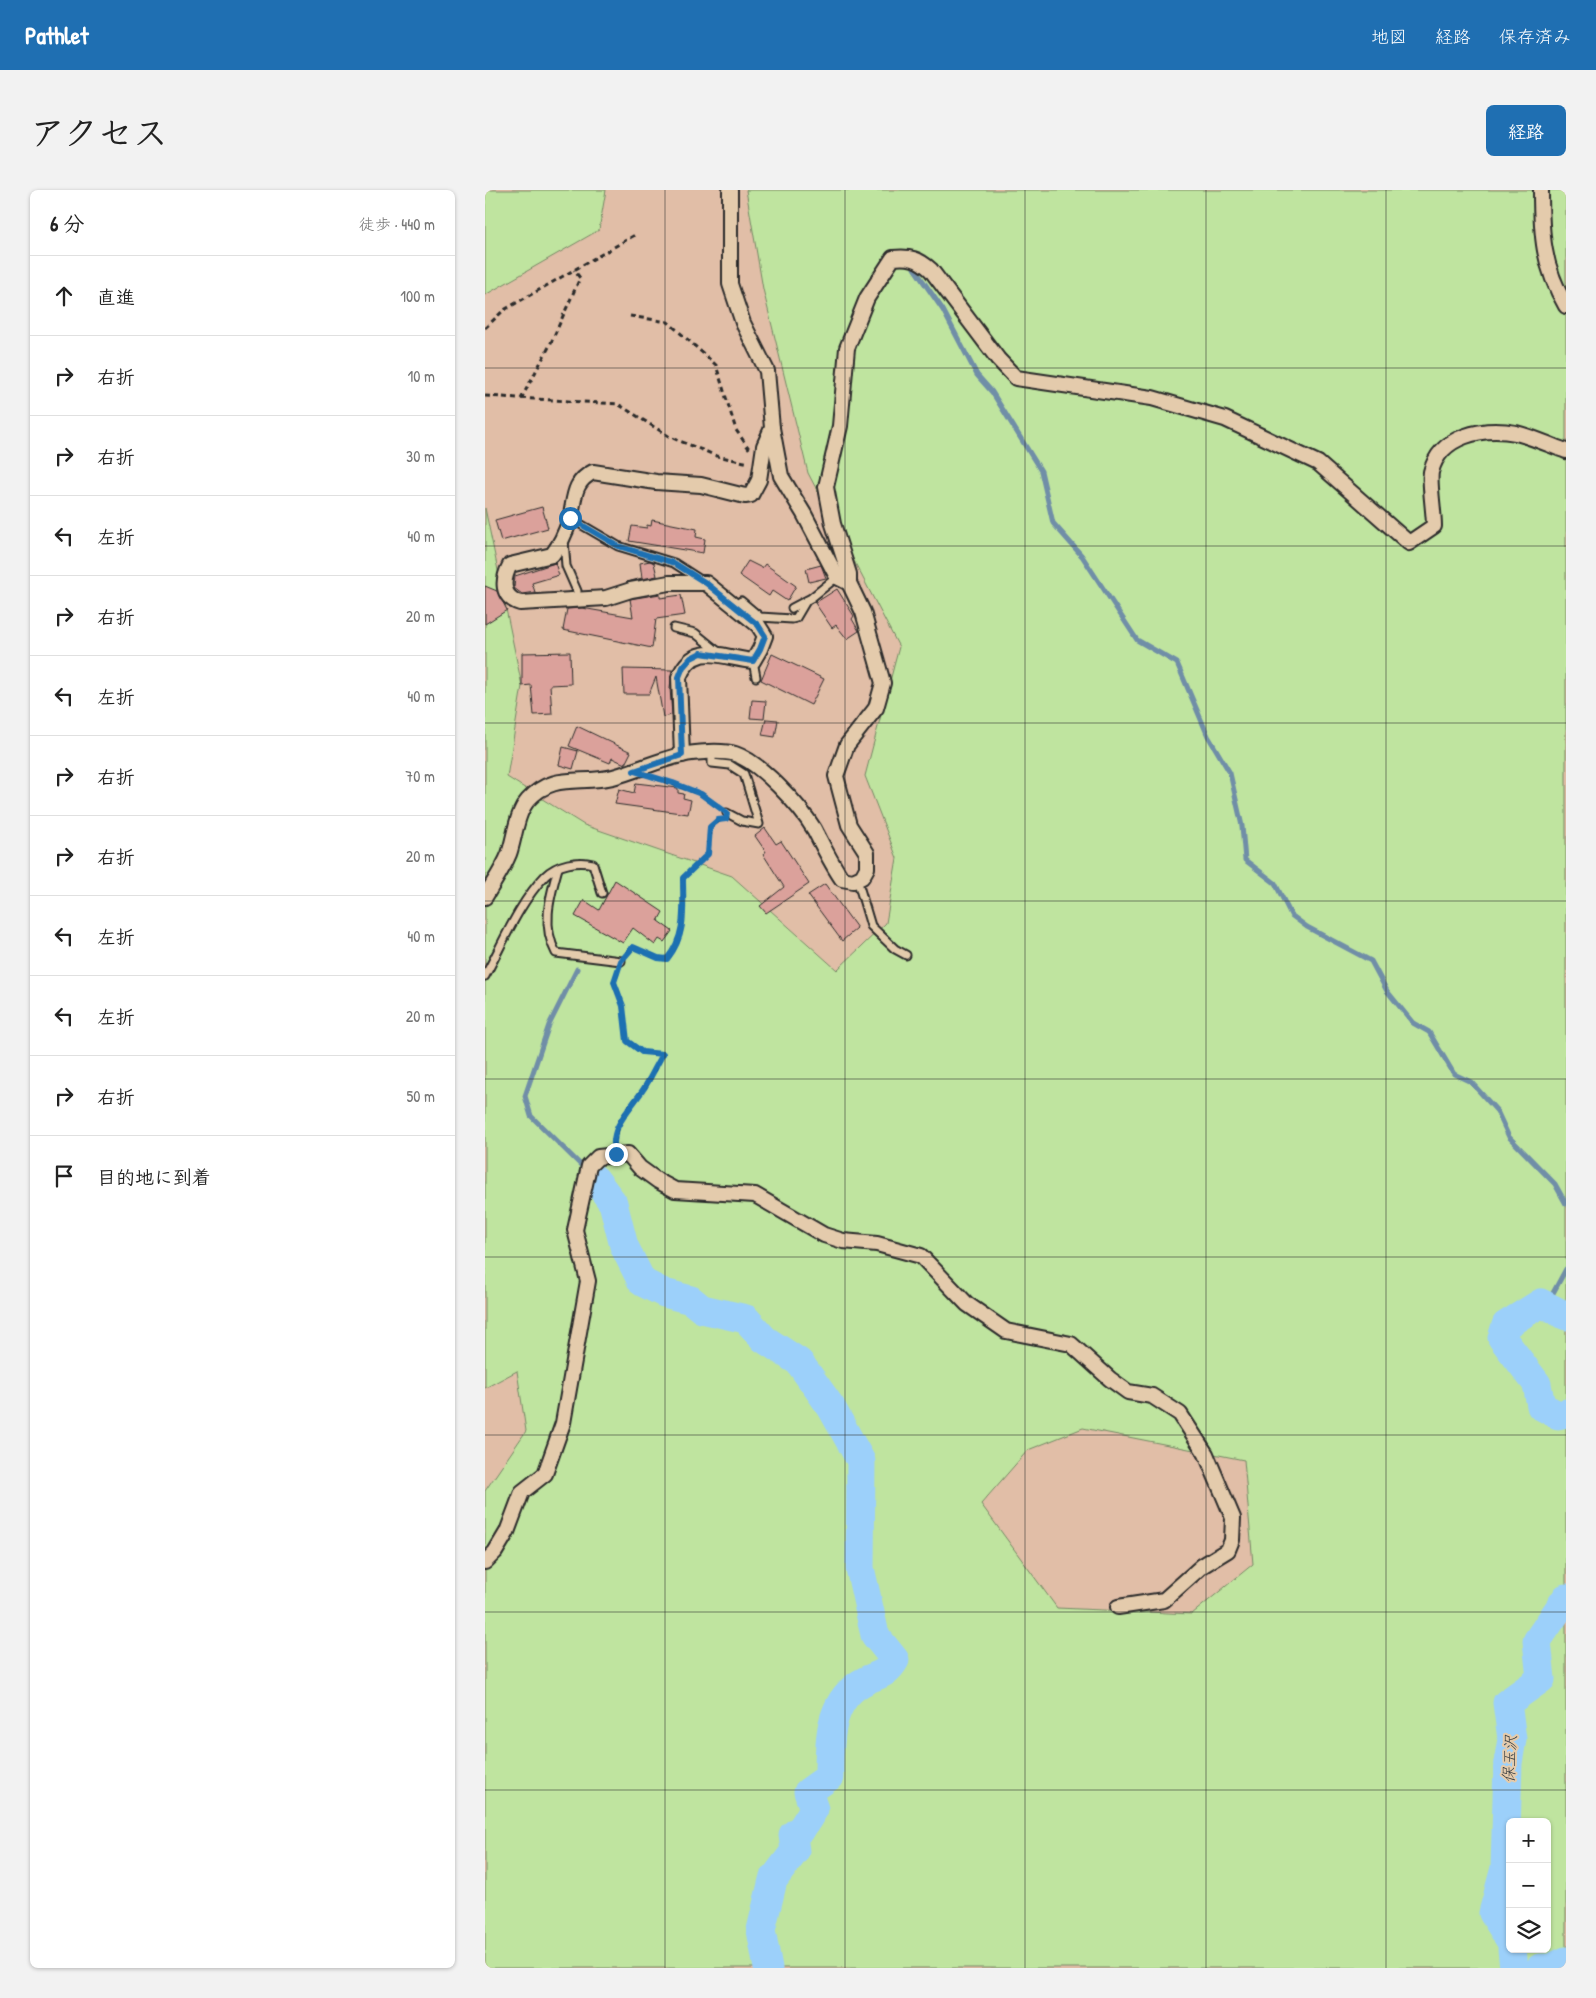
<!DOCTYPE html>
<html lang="ja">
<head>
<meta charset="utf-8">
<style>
  :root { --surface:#fff; --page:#f2f2f2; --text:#222; --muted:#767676; --line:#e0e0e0; --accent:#1f6fb2 }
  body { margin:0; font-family:"Patrick Hand","Klee One",sans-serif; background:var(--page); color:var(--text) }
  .controls { position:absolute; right:15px; bottom:15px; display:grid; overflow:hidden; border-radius:8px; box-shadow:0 1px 4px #0004 }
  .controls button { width:45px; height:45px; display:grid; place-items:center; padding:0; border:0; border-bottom:1px solid var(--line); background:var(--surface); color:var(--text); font:25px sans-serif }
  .stop { position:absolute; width:15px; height:15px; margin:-11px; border:4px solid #1f6fb2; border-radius:50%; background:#fff }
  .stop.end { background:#1f6fb2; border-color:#fff; box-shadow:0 1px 5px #0008 }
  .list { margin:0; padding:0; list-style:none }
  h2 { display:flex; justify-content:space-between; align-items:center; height:65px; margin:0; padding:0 20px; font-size:21px }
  h2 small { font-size:16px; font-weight:400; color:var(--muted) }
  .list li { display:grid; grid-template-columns:32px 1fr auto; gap:15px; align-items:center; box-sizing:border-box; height:80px; padding:0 20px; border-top:1px solid var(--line) }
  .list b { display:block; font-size:19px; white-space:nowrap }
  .list em { font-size:16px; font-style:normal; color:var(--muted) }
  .icon { flex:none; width:28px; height:28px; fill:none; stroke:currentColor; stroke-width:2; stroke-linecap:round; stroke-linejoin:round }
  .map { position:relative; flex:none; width:1081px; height:1778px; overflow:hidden; border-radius:8px }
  header { display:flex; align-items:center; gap:30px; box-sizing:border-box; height:70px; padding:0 25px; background:var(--accent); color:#fff }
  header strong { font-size:24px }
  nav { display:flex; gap:28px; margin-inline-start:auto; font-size:18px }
  .intro { display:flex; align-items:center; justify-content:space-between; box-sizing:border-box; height:120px; padding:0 30px }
  h1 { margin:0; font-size:35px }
  .button { padding:12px 22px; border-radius:8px; background:var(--accent); color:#fff; font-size:18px; font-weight:700 }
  main { display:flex; gap:30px; padding:0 30px }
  aside { flex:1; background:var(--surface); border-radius:8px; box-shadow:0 1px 4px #0004 }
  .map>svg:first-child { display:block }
  .green { fill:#bfe49f; stroke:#758865; fill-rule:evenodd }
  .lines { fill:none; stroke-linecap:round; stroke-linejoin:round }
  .stream { stroke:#6f8ea7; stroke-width:5 }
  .river { stroke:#9cd0fa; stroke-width:29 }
  .building { fill:#dba19b; stroke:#2b2b2b }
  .service-casing { stroke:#2b2b2b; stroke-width:11 }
  .minor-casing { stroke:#2b2b2b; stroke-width:18 }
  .path { stroke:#2b2b2b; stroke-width:3; stroke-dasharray:5 4; stroke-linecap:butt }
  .service { stroke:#e4cbac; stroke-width:7 }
  .minor { stroke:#e4cbac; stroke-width:14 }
  .route { stroke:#1f6fb2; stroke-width:6 }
  .grid { fill:none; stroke:#2b2b2b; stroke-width:1; stroke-opacity:0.55 }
  .labels { text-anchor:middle; stroke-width:4; stroke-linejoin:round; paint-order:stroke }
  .water-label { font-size:16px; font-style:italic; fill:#363c40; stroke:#e4cbac }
</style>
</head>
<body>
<header>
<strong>Pathlet</strong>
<nav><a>地図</a><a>経路</a><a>保存済み</a></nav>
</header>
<div class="intro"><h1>アクセス</h1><a class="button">経路</a></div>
<main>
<aside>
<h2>6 分<small>徒歩 · 440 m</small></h2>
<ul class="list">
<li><svg class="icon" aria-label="ahead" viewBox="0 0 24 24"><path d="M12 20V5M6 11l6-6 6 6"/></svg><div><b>直進</b></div><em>100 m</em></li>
<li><svg class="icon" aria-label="right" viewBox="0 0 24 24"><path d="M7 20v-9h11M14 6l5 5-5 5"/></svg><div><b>右折</b></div><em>10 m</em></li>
<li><svg class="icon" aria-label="right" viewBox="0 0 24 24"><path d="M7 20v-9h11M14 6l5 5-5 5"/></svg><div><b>右折</b></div><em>30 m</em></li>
<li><svg class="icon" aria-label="left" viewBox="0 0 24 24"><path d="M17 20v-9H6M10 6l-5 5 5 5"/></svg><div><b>左折</b></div><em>40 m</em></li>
<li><svg class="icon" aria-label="right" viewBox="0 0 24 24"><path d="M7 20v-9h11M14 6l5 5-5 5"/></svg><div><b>右折</b></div><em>20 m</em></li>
<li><svg class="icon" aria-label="left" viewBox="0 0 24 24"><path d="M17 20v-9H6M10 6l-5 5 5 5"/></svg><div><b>左折</b></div><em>40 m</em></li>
<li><svg class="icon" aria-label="right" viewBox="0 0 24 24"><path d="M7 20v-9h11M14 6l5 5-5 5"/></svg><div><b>右折</b></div><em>70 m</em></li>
<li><svg class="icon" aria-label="right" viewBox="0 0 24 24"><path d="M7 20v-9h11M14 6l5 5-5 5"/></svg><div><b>右折</b></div><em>20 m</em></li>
<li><svg class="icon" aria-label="left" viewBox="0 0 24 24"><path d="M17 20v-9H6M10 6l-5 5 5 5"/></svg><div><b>左折</b></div><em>40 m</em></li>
<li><svg class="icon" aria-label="left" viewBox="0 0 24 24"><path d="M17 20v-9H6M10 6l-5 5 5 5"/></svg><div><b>左折</b></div><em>20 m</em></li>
<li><svg class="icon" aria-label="right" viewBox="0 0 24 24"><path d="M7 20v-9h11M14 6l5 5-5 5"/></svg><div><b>右折</b></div><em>50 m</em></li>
<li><svg class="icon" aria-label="arrive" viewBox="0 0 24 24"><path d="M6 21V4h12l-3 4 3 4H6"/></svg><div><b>目的地に到着</b></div></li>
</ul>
</aside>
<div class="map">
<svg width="1081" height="1778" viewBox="0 0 1081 1778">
  <rect width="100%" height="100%" fill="#e1bea7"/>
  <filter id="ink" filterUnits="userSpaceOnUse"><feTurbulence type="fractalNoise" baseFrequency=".02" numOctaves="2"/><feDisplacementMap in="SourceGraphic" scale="10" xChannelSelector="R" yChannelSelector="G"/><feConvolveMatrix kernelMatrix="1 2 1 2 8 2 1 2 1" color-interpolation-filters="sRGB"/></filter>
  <g filter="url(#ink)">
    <g class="green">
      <polygon points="0,0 121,0 114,40 0,105"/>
      <path d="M261,0H1081V1778H0V1301L41,1241L32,1181L0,1198V318L37,496L22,587L99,635L247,686L352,780L401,733L412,668L380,586L414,457L323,283L278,99ZM598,1238L759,1270L768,1374L707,1424L572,1418L496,1314L543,1260ZM1025,1632H1062V1759H1025Z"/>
    </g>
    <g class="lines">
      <g class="stream">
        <polyline points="429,78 458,120 492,185 507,202 556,281 568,333 597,366 652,450 692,473 723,546 745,583 757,636 760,670 790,693 806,725 822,737 886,771 902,801 928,833 944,842 969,884 986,892 1012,921 1024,947 1070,994 1081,1014"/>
        <polyline points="92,779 64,835 40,906 46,926 110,989"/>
        <polyline points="1061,1116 1081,1079"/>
      </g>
      <g class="river">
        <path d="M110,989L128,1013L139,1056L157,1092L179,1103L206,1110L217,1119L261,1129L279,1149L314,1172L346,1217L376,1271L375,1378L390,1445L410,1470C400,1488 388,1484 373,1495C343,1515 344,1555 344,1587L323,1602L329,1619L317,1638L308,1645L310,1661L288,1690L276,1740L283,1778"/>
        <polyline points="1081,1126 1056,1113 1021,1135 1017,1148 1052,1194 1056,1216 1073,1225 1081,1223"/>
        <polyline points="1025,1750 1008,1723 1020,1678 1023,1573 1027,1549 1022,1513 1056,1489 1052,1451 1081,1408"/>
        <polyline points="1027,1759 1029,1778"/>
        <polyline points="1055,1778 1066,1778 1081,1771"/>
      </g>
    </g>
    <g class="building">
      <polygon points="57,317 63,338 16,351 10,330"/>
      <polygon points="167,330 212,339 211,347 220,349 218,363 144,351 147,336 162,338 162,335 166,336"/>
      <polygon points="165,371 169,373 172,386 142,392 157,388 155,373"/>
      <polygon points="263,371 277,378 280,374 311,396 302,411 287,401 284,406 254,385"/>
      <polygon points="70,373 74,385 47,393 50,402 37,404 29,398 30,386"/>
      <polygon points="336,375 341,388 324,392 321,379"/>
      <polygon points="0,396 12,401 22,420 0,434"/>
      <polygon points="352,399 369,426 367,429 374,441 362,449 351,435 347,438 330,413"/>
      <polygon points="175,404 175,408 196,405 200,425 171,429 167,458 78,440 82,419 97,418 148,427 145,409"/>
      <polygon points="85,462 86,494 65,495 67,524 49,525 46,495 37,496 37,463"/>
      <polygon points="287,464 339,489 326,515 276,490"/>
      <polygon points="138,479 187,480 185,498 187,525 178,527 171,487 164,504 139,504"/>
      <polygon points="267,510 281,511 279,529 265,528"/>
      <polygon points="281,529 293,530 290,547 277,545"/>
      <polygon points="92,536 146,562 140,574 127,568 125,573 84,556"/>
      <polygon points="78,557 93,561 88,579 74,575"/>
      <polygon points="151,593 193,598 193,603 199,604 198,608 206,610 203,624 130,614 134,599 149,603"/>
      <polygon points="280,638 291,654 296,651 324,694 281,723 275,716 299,697 278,664 281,662 270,646"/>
      <polygon points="130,690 178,722 173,731 187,741 179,752 174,749 170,755 148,738 138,753 90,726 99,710 114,720"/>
      <polygon points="340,694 372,738 357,751 323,705"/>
    </g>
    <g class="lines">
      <g class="service-casing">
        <g id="service">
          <polyline points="85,328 133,356 189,373 217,391"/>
          <polyline points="79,350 81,376 92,401 91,411"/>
          <polyline points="249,416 256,411 275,427 307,429 311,428 321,411"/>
          <polyline points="307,418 326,408 352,387"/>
          <polyline points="189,438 210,443 236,464"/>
          <polyline points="268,471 271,487"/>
          <polyline points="227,563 227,573 245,575 259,584 274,634 257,631 242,623"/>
          <path d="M73,678C65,707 56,735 71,763L136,771"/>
          <polyline points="372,689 386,736 410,759 421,765"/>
          <path d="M0,786C18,753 34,713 60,686C72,674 93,670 108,674L117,703"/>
        </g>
      </g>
      <g class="minor-casing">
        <g id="minor">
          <polyline points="245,0 245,94 258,133 282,181 287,238 296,286 319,324 352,387 364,393"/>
          <path d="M1056,0C1056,45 1058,76 1081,116"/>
          <path d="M197,565L194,487C210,450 237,468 268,471L275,459L280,446L273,435L221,393H184L146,400L121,408L35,413C16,407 17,390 25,375L67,365C75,355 81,342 85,329C90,310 87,292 108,282L171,292L216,295L260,306L266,305L274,290L279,256L287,238"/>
          <path d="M0,707C8,693 18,679 24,664C30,647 31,624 43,610C68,582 95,595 128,587C151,581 173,570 197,565C209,562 238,560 250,564C275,572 315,616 329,639C338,656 346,673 357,689L368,691L377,687L382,678V663L364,635L351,586L362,555L391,518L398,493L378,422L364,393V384L348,334L341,297L355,236L362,158L382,108L408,68C425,66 434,69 446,80L513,169L531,188L667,208L740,229L833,273L924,353L949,336C949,322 944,293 946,282C955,245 998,237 1031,243C1047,247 1065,255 1081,261"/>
          <polyline points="0,1372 10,1362 22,1342 37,1302 60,1284 78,1233 103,1091 90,1040 104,976 113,967 143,964 155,978 173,991 190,1000 270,1005 339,1045 358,1051 392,1054 436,1066 482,1114 521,1141 586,1154 625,1189 643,1202 667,1206 695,1224 721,1264 748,1328 747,1350 743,1360 717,1376 679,1410 633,1417"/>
        </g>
      </g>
      <g class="path">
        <polyline points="145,126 183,132 231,175 251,240 265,260"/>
        <polyline points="0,138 19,120 150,45"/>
        <polyline points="0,206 133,214 185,247 232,266 264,273"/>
        <polyline points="36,209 65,155 95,88 89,80"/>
        <polyline points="171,588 216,604 235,618"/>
        <path d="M143,763L148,757L173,768L182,769C202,745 198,718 198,688L223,664L225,637L235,630"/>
        <polyline points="129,952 136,929 161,896 178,864 157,862 142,851 138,816 129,792 133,781"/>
      </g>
      <use href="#service" class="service"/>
      <use href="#minor" class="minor"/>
    </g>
  </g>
  <g class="lines" filter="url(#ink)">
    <path class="route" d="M85,328L133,356L189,373L221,393L273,435L280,446L275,459L268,471L216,463L206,468L198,477L194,487L197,565L149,581L188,593L216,604L242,623L241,629L233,630L225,637L223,664L198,688C198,718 202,745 182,769L173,768L148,757L136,771L129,792L138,816L142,851L157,862L178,864C172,874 167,885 161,895C149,916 121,938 131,964"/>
  </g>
  <path class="grid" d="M180,0V1778M360,0V1778M540,0V1778M721,0V1778M901,0V1778M0,178H1081M0,356H1081M0,533H1081M0,711H1081M0,889H1081M0,1067H1081M0,1245H1081M0,1422H1081M0,1600H1081"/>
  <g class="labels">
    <g class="water-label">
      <text transform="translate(1024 1569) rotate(-87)" y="6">保玉沢</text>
    </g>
  </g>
</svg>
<div class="controls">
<button>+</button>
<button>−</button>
<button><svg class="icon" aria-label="layers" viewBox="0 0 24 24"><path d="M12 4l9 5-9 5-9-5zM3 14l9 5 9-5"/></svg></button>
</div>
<div class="stop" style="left:85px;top:328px"></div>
<div class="stop end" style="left:131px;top:964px"></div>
</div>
</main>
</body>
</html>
